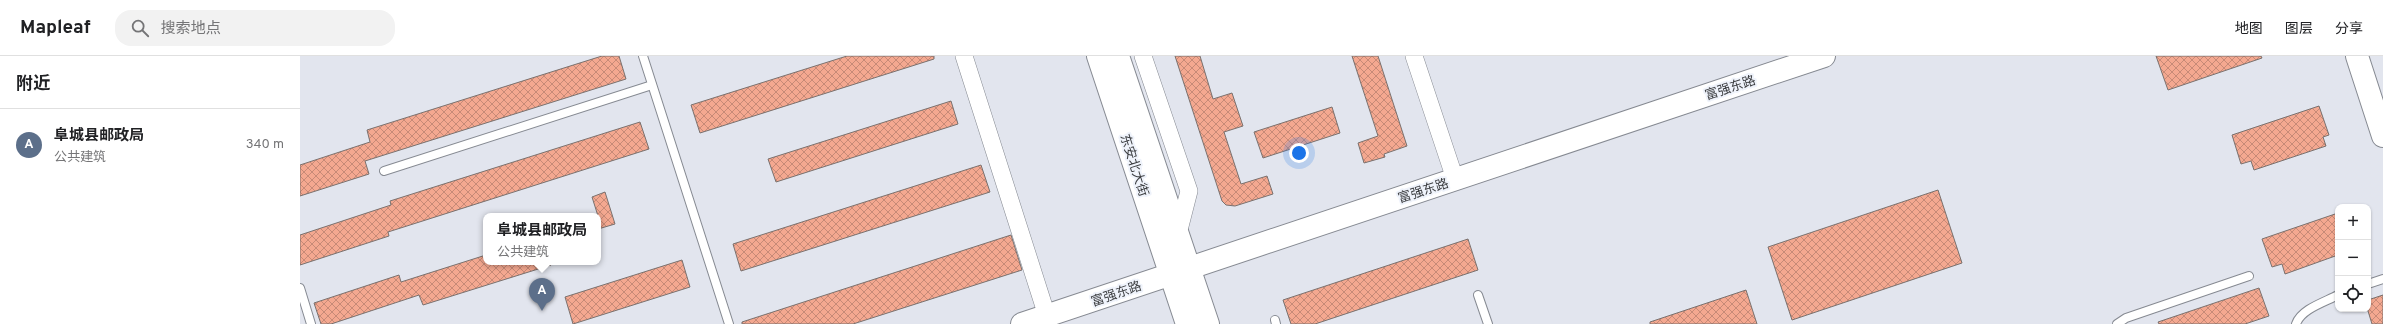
<!DOCTYPE html>
<html lang="zh">
<head>
<meta charset="utf-8">
<style>
  :root { --surface:#fff; --page:#f2f2f2; --text:#202124; --muted:#757577; --line:#e0e0e0; --accent:#cb4125 }
  body { margin:0; font-family:Overpass,"Noto Sans SC",sans-serif; background:var(--page); color:var(--text) }
  .controls { position:absolute; right:12px; bottom:12px; display:grid; overflow:hidden; border-radius:8px; box-shadow:0 1px 3px #0004 }
  .controls button { width:36px; height:36px; display:grid; place-items:center; padding:0; border:0; border-bottom:1px solid var(--line); background:var(--surface); color:var(--text); font:20px sans-serif }
  .you { position:absolute; left:999px; top:97px; width:14px; height:14px; margin:-10px; border:3px solid #fff; border-radius:50%; background:#1a73e8; box-shadow:0 0 0 6px #1a73e833 }
  .badge { display:grid; place-items:center; width:26px; height:26px; border-radius:50%; background:var(--accent); color:#fff; font-size:13px; font-weight:700 }
  .pin { position:absolute; translate:-50% -33px; filter:drop-shadow(0 1px 2px #0008) }
  .pin::after { content:''; position:absolute; top:21px; width:14px; height:12px; background:inherit; clip-path:polygon(0 0,100% 0,50% 100%) }
  .popup { position:absolute; left:183px; top:157px; width:118px; height:52px; box-sizing:border-box; display:grid; place-content:center; border-radius:8px; background:var(--surface); filter:drop-shadow(0 1px 3px #0005); font-size:13px; white-space:nowrap; color:var(--muted) }
  .popup b { font-size:15px; color:var(--text) }
  .popup::after { content:''; position:absolute; left:50%; top:100%; margin-left:-8px; border:8px solid transparent; border-top-color:var(--surface) }
  .list { margin:0; padding:0; list-style:none }
  h2 { display:flex; justify-content:space-between; align-items:center; height:52px; margin:0; padding:0 16px; font-size:17px }
  h2 small { font-size:13px; font-weight:400; color:var(--muted) }
  .list li { display:grid; grid-template-columns:26px 1fr auto; gap:12px; align-items:center; box-sizing:border-box; height:72px; padding:0 16px; border-top:1px solid var(--line) }
  .list b { display:block; font-size:15px; white-space:nowrap }
  .list p { margin:0; font-size:13px; white-space:nowrap; color:var(--muted) }
  .list em { font-size:13px; font-style:normal; color:var(--muted) }
  .icon { flex:none; width:22px; height:22px; fill:none; stroke:currentColor; stroke-width:2; stroke-linecap:round; stroke-linejoin:round }
  .map { position:relative; flex:none; width:2083px; height:268px; overflow:hidden }
  header { display:flex; align-items:center; gap:24px; box-sizing:border-box; height:56px; padding:0 20px; background:var(--surface); border-bottom:1px solid var(--line) }
  header strong { font-size:19px }
  nav { display:flex; gap:22px; margin-inline-start:auto; font-size:14px }
  .search { width:280px; height:36px; background:var(--page); display:flex; align-items:center; gap:10px; box-sizing:border-box; padding:0 14px; border-radius:16px; color:var(--muted); font-size:15px }
  main { display:flex }
  aside { flex:1; background:var(--surface) }
  .map>svg:first-child { display:block }
  .building { fill:url(#building-cross-hatch); stroke:#7a716e }
  .lines { fill:none; stroke-linecap:round; stroke-linejoin:round }
  .lane-casing { stroke:#868a92; stroke-width:10 }
  .street-casing { stroke:#868a92; stroke-width:18 }
  .secondary-casing { stroke:#868a92; stroke-width:24 }
  .lane { stroke:#fff; stroke-width:8 }
  .street { stroke:#fff; stroke-width:17 }
  .secondary { stroke:#fff; stroke-width:22 }
  .labels { text-anchor:middle; stroke-width:4; stroke-linejoin:round; paint-order:stroke }
  .street-label { font-size:13px; fill:#3b3d40; stroke:#eff3fb }
</style>
</head>
<body>
<header>
<strong>Mapleaf</strong>
<div class="search"><svg class="icon" aria-label="search" viewBox="0 0 24 24"><circle cx="10" cy="10" r="6"/><path d="M15 15l6 6"/></svg>搜索地点</div>
<nav><a>地图</a><a>图层</a><a>分享</a></nav>
</header>
<main>
<aside>
<h2>附近<small></small></h2>
<ul class="list">
<li><span class="badge" style="background:#5c6f8a">A</span><div><b>阜城县邮政局</b><p>公共建筑</p></div><em>340 m</em></li>
</ul>
</aside>
<div class="map">
<svg width="2083" height="268" viewBox="0 0 2083 268">
  <defs>
    <pattern id="building-cross-hatch" width="8" height="8" patternUnits="userSpaceOnUse"><rect width="8" height="8" fill="#f4a890"/><path d="M0 0l8 8M0 8l8-8" fill="none" stroke="#c78a77"/></pattern>
  </defs>
  <rect width="100%" height="100%" fill="#e2e5ee"/>
  <g class="building">
    <polygon points="302,0 319,0 326,23 65,105 69,118 0,140 0,109 70,86 67,74"/>
    <polygon points="547,0 634,0 634,3 400,77 391,49"/>
    <polygon points="875,0 900,0 913,43 932,37 943,70 924,76 941,128 967,120 973,138 935,150 926,149 922,145"/>
    <polygon points="1052,0 1078,0 1107,90 1084,98 1085,101 1064,107 1058,87 1078,80"/>
    <polygon points="1856,0 1961,0 1962,2 1868,34"/>
    <polygon points="651,45 658,68 476,126 468,103"/>
    <polygon points="2019,50 2029,79 2023,81 2026,90 1954,114 1951,105 1941,108 1932,79"/>
    <polygon points="1032,51 1040,77 963,102 954,76"/>
    <polygon points="340,66 349,93 88,176 89,180 0,209 0,179 91,149 90,145"/>
    <polygon points="681,109 690,136 441,215 433,188"/>
    <polygon points="1638,134 1662,207 1492,264 1468,191"/>
    <polygon points="305,136 315,168 298,173 298,160 292,141"/>
    <polygon points="2038,157 2038,199 1985,218 1982,208 1972,211 1962,183"/>
    <polygon points="711,179 722,214 553,268 442,268 442,266"/>
    <polygon points="1168,183 1178,214 1015,268 991,268 983,244"/>
    <polygon points="186,199 186,206 250,206 251,209 123,249 119,239 31,268 21,268 14,247 99,219 101,226"/>
    <polygon points="382,204 390,231 273,268 265,241"/>
    <polygon points="1959,232 1969,260 1945,268 1859,268 1858,266"/>
    <polygon points="1446,234 1457,268 1350,268 1350,266"/>
    <polygon points="2083,239 2083,268 2072,268 2068,255 2068,244"/>
  </g>
  <g class="lines">
    <g class="lane-casing">
      <g id="lane">
        <polyline points="343,0 429,268"/>
        <polyline points="84,115 352,29"/>
        <polyline points="2068,228 2083,223"/>
        <polyline points="0,232 11,268"/>
        <polyline points="1178,239 1188,268"/>
        <polyline points="975,264 976,268"/>
        <polyline points="1817,268 1826,262 1949,220"/>
        <path d="M1996,268C2001,253 2025,246 2038,239"/>
      </g>
    </g>
    <g class="street-casing">
      <g id="street">
        <polyline points="664,0 747,260"/>
        <polyline points="843,0 889,135 878,178"/>
        <polyline points="1114,0 1155,123"/>
      </g>
    </g>
    <g class="secondary-casing">
      <g id="secondary">
        <polyline points="798,0 887,268"/>
        <polyline points="818,0 908,268"/>
        <polyline points="2057,0 2083,80"/>
        <polyline points="722,268 1524,0"/>
      </g>
    </g>
    <use href="#lane" class="lane"/>
    <use href="#street" class="street"/>
    <use href="#secondary" class="secondary"/>
  </g>
  <g class="labels">
    <g class="street-label">
      <text transform="translate(1430 31) rotate(-18)" y="5">富强东路</text>
      <text transform="translate(835 109) rotate(72)" y="5">东安北大街</text>
      <text transform="translate(1123 134) rotate(-18)" y="5">富强东路</text>
      <text transform="translate(816 237) rotate(-19)" y="5">富强东路</text>
    </g>
  </g>
</svg>
<div class="controls">
<button>+</button>
<button>−</button>
<button><svg class="icon" aria-label="locate" viewBox="0 0 24 24"><circle cx="12" cy="12" r="6"/><path d="M12 2v4M12 18v4M2 12h4M18 12h4"/></svg></button>
</div>
<div class="you"></div>
<div class="pin badge" style="left:242px;top:255px;background:#5c6f8a">A</div>
<div class="popup"><b>阜城县邮政局</b>公共建筑</div>
</div>
</main>
</body>
</html>
